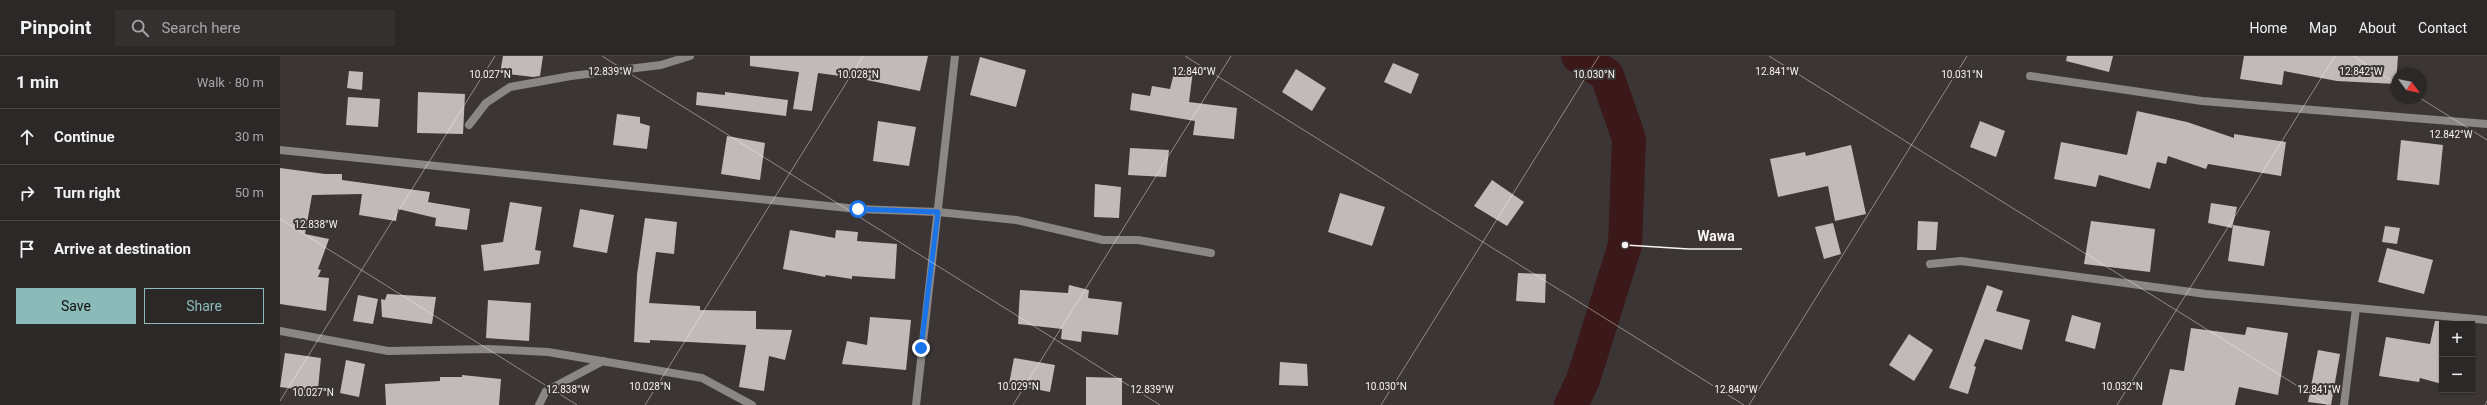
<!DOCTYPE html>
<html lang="en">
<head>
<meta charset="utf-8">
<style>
  :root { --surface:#2c2828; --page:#343030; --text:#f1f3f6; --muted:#a6a6a8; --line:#484445; --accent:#8bbbb9 }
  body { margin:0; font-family:Roboto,sans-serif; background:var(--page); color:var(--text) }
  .controls { position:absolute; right:12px; bottom:12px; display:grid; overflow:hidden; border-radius:0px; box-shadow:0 1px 3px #0004 }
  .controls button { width:36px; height:36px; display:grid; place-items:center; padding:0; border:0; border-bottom:1px solid var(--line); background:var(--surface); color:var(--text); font:20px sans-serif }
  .compass { position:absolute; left:2111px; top:12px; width:36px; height:36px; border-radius:50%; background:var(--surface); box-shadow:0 1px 3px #0004; rotate:122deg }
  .stop { position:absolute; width:12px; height:12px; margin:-9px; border:3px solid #1a73e8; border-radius:50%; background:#fff }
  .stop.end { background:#1a73e8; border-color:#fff; box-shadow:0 1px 4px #0008 }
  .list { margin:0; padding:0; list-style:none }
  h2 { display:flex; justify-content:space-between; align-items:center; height:52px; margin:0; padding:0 16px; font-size:17px }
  h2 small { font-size:13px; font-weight:400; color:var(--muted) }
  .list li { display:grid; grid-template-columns:26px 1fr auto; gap:12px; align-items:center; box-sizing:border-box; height:56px; padding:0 16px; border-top:1px solid var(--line) }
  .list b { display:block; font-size:15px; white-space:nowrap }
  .list em { font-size:13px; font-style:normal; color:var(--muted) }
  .actions { display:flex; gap:8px; padding:12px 16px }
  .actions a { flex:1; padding:9px 0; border:1px solid var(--accent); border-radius:0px; text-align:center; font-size:14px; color:var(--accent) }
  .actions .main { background:var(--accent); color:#111 }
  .icon { flex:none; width:22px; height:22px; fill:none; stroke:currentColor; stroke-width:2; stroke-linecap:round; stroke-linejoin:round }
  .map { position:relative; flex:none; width:2207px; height:349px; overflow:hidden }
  header { display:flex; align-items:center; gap:24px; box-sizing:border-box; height:56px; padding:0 20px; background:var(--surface); border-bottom:1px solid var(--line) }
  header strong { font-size:19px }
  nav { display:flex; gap:22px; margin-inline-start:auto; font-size:14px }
  .search { width:280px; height:36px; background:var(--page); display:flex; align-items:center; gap:10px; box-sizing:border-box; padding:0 14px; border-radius:0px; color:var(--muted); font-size:15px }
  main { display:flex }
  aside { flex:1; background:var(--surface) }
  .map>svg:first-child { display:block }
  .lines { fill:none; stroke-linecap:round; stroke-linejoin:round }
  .river { stroke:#3b1819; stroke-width:34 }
  .building { fill:#c2baba }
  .minor { stroke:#8a8786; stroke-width:8 }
  .route { stroke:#1a73e8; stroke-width:5 }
  .ticks { fill:none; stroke:#f8f4f4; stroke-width:1; stroke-opacity:0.45 }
  .ticks-label { font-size:10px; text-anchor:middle; fill:#f8f4f4; stroke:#3b3535; stroke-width:4; stroke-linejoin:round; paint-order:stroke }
  .leader { fill:none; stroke:#f8f4f4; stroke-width:1.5 }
  .callout-dot { fill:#f8f4f4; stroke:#3b3535; stroke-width:1.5 }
  .callout-label { font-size:14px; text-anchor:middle; font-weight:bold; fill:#f8f4f4; stroke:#3b3535; stroke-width:4; stroke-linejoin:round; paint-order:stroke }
</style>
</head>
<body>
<header>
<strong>Pinpoint</strong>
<div class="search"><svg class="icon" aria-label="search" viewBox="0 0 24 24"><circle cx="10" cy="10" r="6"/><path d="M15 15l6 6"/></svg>Search here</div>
<nav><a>Home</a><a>Map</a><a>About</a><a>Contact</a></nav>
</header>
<main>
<aside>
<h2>1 min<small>Walk · 80 m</small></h2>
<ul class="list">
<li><svg class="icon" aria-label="ahead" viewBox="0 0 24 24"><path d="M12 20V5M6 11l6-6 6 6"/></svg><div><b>Continue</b></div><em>30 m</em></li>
<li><svg class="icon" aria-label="right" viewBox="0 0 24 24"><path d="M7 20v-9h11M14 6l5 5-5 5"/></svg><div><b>Turn right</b></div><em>50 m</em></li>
<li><svg class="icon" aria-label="arrive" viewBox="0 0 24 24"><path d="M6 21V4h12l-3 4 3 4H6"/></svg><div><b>Arrive at destination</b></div></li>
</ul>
<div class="actions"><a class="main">Save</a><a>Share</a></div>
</aside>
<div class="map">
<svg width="2207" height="349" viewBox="0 0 2207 349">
  <rect width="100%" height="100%" fill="#3b3535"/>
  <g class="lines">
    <polyline class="river" points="1291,349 1303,324 1345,189 1349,83 1327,19 1298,0"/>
  </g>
  <g class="building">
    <polygon points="223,0 263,0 260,20 253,21 220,17"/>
    <polygon points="470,0 648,0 640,35 582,23 538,17 532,55 513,53 519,16 470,10"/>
    <polygon points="1787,0 1833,0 1829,16 1786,5"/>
    <polygon points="1964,0 2118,0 2116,28 2057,25 2004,15 2002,29 1960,23"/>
    <polygon points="700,1 746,14 736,51 690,39"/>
    <polygon points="1113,7 1139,18 1131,38 1104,26"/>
    <polygon points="895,13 913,15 909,46 957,52 954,83 913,79 915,65 850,54 852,37 870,40 872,30 890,33"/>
    <polygon points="1016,13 1046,32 1032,55 1002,36"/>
    <polygon points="69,15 83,16 82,34 67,32"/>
    <polygon points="138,36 185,38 183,78 137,77"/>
    <polygon points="417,36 445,39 445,36 508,44 506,60 416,49"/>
    <polygon points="68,41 100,43 98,71 66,69"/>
    <polygon points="1857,55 1907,66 1954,82 1954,78 2006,86 2001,120 1928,108 1926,113 1888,100 1886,108 1877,106 1870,133 1819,119 1816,131 1774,123 1781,86 1847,99"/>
    <polygon points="337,58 360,61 360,67 370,70 367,93 333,89"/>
    <polygon points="598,65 636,71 629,110 593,105"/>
    <polygon points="1700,65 1725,75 1716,101 1690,91"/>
    <polygon points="447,80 485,87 480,124 441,118"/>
    <polygon points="2121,84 2163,89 2159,129 2117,124"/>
    <polygon points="1571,89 1586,158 1555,165 1548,130 1498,141 1490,103 1525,96 1526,100"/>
    <polygon points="850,92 889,94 886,121 848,119"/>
    <polygon points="0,112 45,118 62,118 62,124 150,136 148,146 190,153 187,174 155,170 156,162 118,153 116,165 79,159 82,138 32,139 25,178 49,183 38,213 41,214 38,221 49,222 46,255 0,248"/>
    <polygon points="1212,124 1244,146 1227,170 1194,150"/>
    <polygon points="815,128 841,131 839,162 814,161"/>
    <polygon points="1060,137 1105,151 1092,190 1048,176"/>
    <polygon points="230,146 262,151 255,194 261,195 259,208 204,215 201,189 223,186"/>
    <polygon points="1931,147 1957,151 1952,172 1928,167"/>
    <polygon points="300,153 334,159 327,197 293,191"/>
    <polygon points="365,162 397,166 394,198 376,196 369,247 420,250 420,254 476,255 476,273 512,274 505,304 489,300 484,335 459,331 466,289 370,284 370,287 354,286 357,219"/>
    <polygon points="1638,165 1658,166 1656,194 1637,194"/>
    <polygon points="1811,165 1875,173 1870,216 1804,208"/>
    <polygon points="1553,167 1561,198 1544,203 1535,171"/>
    <polygon points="1953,169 1990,175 1984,210 1948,205"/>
    <polygon points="2105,170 2120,172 2117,188 2102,186"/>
    <polygon points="510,174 555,182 556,174 578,176 577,185 617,188 615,223 572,220 572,223 546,219 545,221 503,213"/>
    <polygon points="2107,192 2153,204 2144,238 2098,226"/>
    <polygon points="1238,217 1266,218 1265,247 1236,245"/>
    <polygon points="789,229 809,234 808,242 842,246 838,279 802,275 801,286 781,283 782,273 738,268 740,234 788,237"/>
    <polygon points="1707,229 1723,235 1716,255 1750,264 1742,294 1705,283 1694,310 1696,311 1688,338 1669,332"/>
    <polygon points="107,238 156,241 152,268 102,261 101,243 105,244"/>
    <polygon points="78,239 98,243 93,268 73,265"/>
    <polygon points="208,244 251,247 249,285 206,282"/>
    <polygon points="1792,259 1821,267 1815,293 1785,285"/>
    <polygon points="590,261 631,264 626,314 562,308 567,285 587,289"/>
    <polygon points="2155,265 2162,265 2162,328 2140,322 2139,326 2099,320 2106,281 2150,288"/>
    <polygon points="1967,271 2008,277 1998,339 1959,331 1955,349 1882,349 1890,313 1904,315 1911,272 1965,279"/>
    <polygon points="1629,278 1653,294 1634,325 1609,309"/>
    <polygon points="2038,294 2060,298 2051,349 2028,346"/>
    <polygon points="5,297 41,302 38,333 30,332 30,335 0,331"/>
    <polygon points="734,302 775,309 770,336 729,328"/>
    <polygon points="66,304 85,308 79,341 60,337"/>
    <polygon points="1000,306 1027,308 1028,330 999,329"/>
    <polygon points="182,319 221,323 219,349 106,349 105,328 160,325 160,321 182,321"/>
    <polygon points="806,321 842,322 842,349 806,349"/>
  </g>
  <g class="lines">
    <g class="minor">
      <polyline points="1750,20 1922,45 2207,68"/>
      <polyline points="189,69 206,47 230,31 291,20 381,9 410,0"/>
      <polyline points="0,94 578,153 658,156 736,164 823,184 858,184 931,197"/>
      <polyline points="1650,208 1681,205 1926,238 2207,264"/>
      <polyline points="0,275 108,295 208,293 268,296 422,322 472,349"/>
      <polyline points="259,349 266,335 323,305"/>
      <polyline points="636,349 675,0"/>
      <polyline points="2064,349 2076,252"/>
    </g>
  </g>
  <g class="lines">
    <polyline class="route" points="578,153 658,156 641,292"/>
  </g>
  <path class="ticks" d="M322,0L880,349M905,0L1464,349M1489,0L2048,349M2073,0L2117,28M2140,42L2207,84M0,163L297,349M0,345L215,0M365,349L583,0M733,349L951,0M1101,349L1319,0M1469,349L1687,0M1837,349L2055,0M2205,349L2207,345"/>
  <g class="ticks-label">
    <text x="330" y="19">12.839°W</text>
    <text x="914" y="19">12.840°W</text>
    <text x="1497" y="19">12.841°W</text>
    <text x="2081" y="19">12.842°W</text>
    <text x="210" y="22">10.027°N</text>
    <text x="578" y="22">10.028°N</text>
    <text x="1314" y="22">10.030°N</text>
    <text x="1682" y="22">10.031°N</text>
    <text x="2171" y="82">12.842°W</text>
    <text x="36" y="172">12.838°W</text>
    <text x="370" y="334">10.028°N</text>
    <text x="738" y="334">10.029°N</text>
    <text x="1106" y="334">10.030°N</text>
    <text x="1842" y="334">10.032°N</text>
    <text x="288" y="337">12.838°W</text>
    <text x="872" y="337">12.839°W</text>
    <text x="1456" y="337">12.840°W</text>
    <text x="2039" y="337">12.841°W</text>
    <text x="33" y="340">10.027°N</text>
  </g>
  <path class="leader" d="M1345 189L1409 193H1462"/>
  <circle class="callout-dot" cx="1345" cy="189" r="4"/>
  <g class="callout-label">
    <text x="1436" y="185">Wawa</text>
  </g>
</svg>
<div class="controls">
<button>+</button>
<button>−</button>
</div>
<svg class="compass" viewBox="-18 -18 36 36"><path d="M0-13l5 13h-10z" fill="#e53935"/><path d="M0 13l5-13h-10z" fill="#a6a6a8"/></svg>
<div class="stop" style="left:578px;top:153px"></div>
<div class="stop end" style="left:641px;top:292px"></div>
</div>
</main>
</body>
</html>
